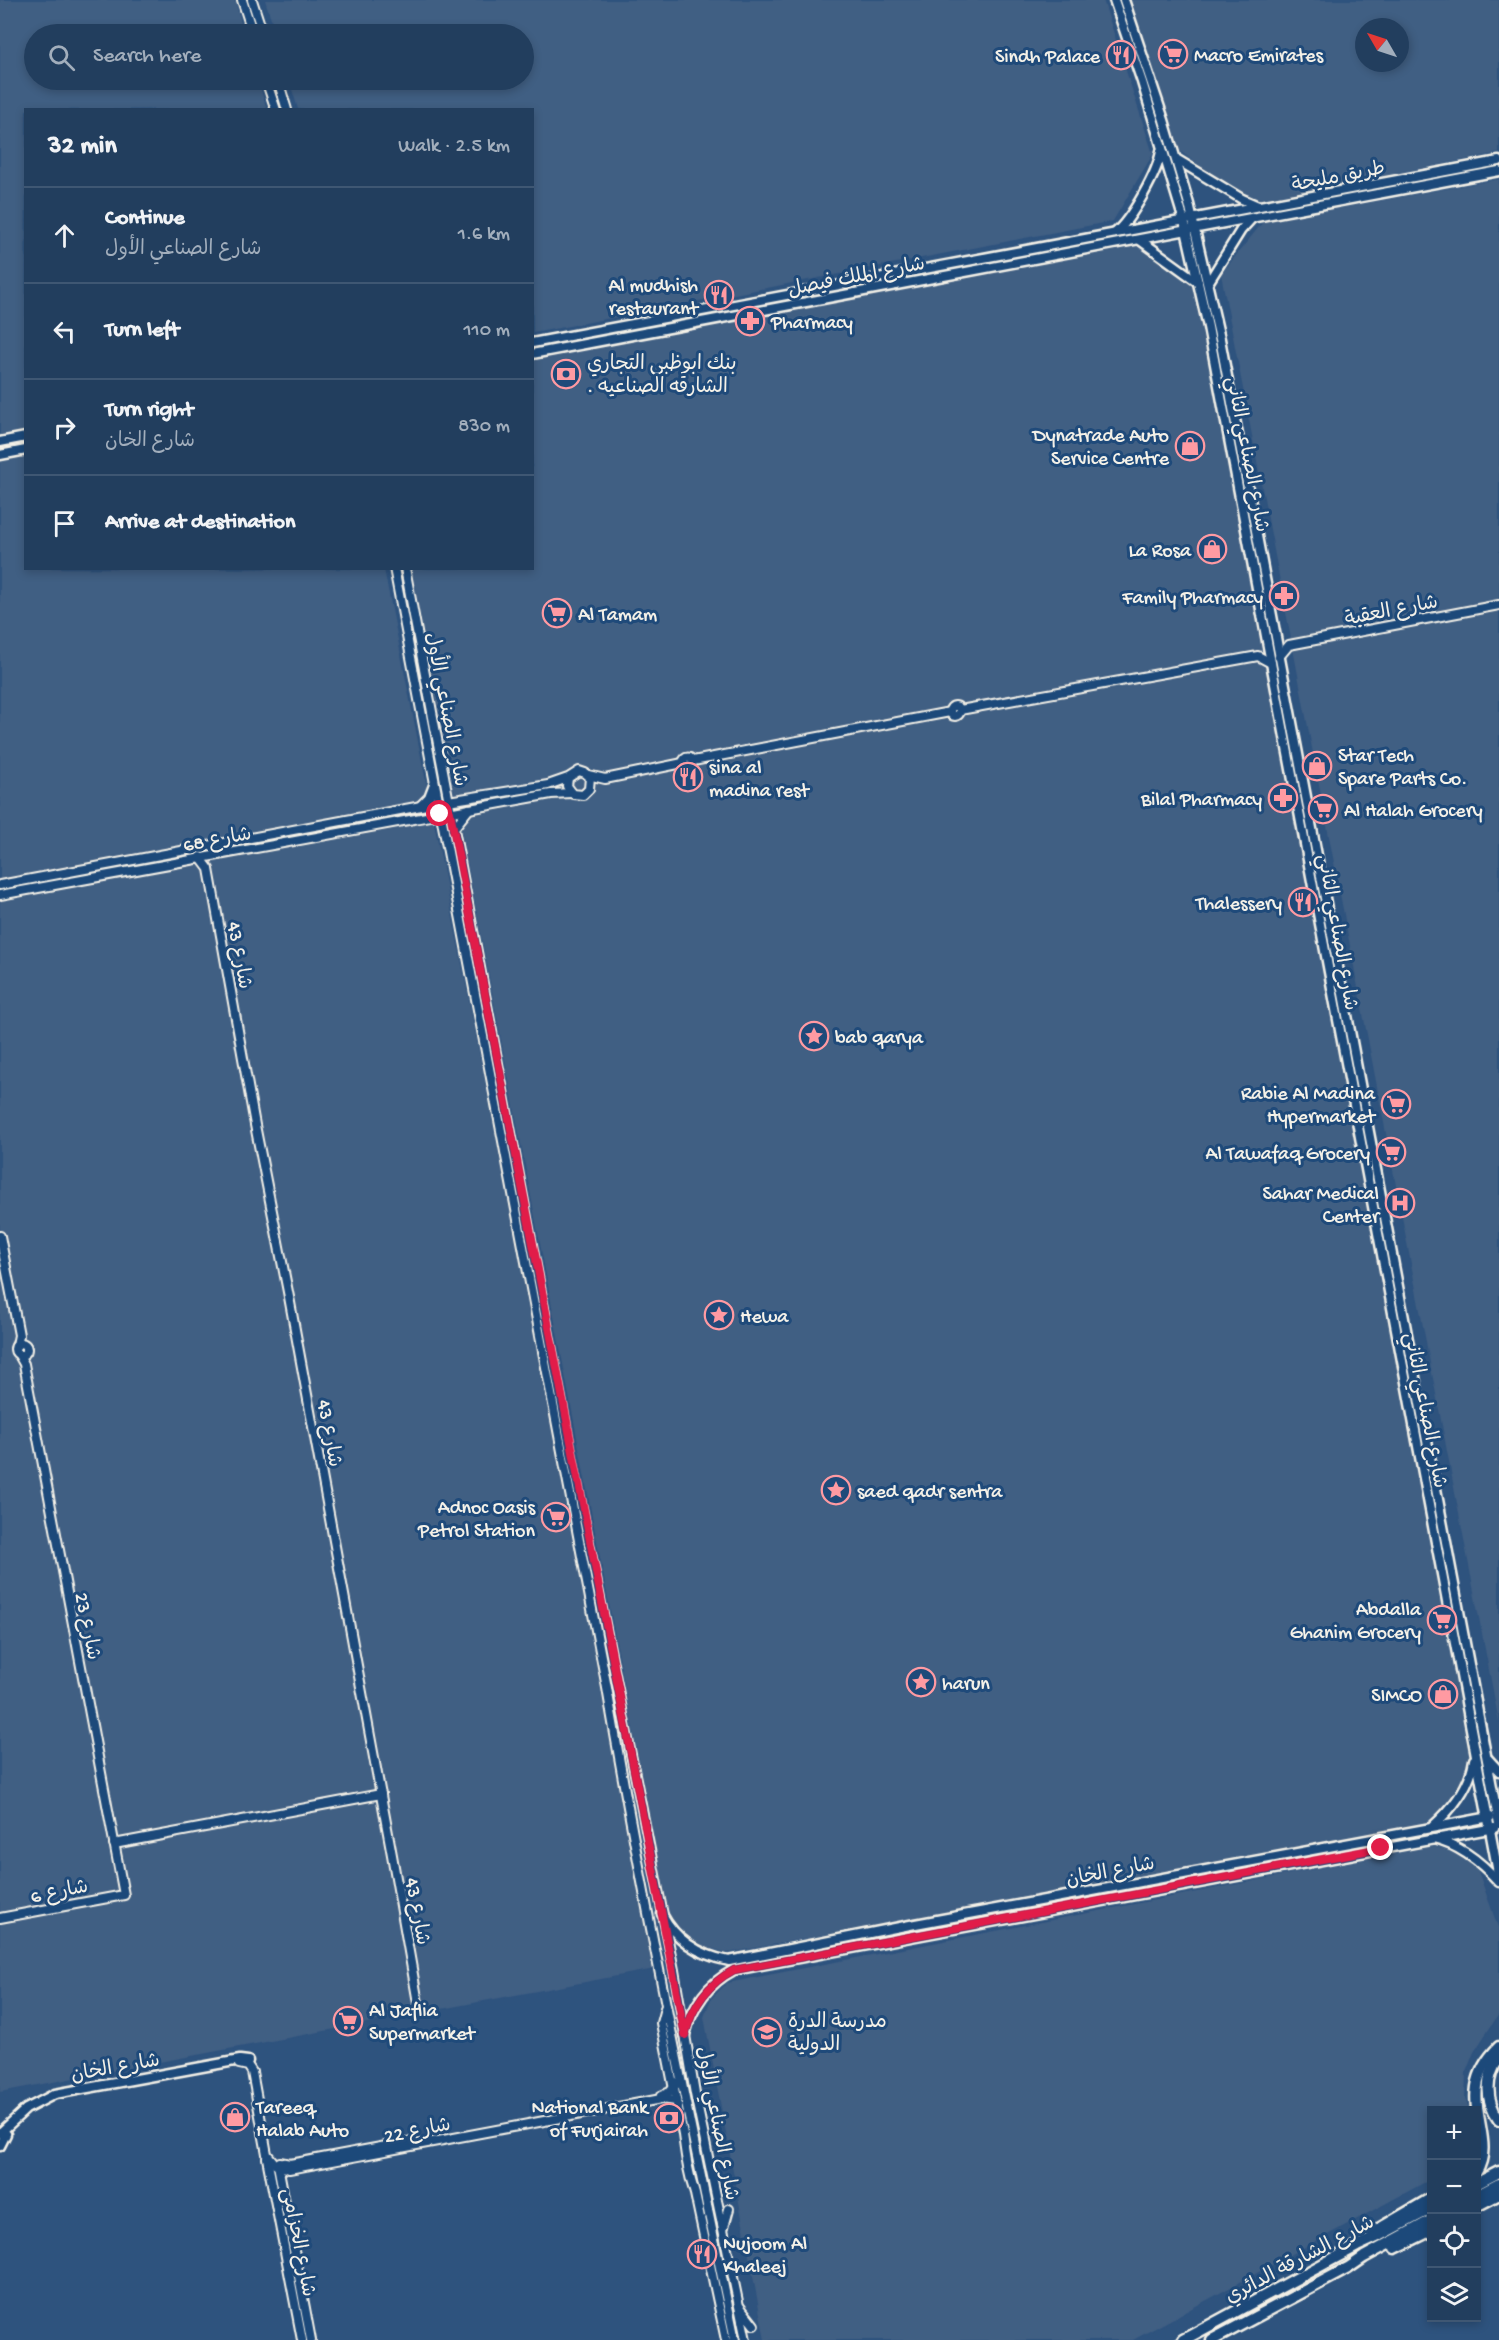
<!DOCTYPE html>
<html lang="en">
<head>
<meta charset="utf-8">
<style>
  :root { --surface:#223e5e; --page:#2a4564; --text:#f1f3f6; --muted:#a2aebc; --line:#3f5773 }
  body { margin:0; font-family:"Gochi Hand","Playpen Sans Arabic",sans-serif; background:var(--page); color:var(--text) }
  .controls { position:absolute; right:18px; bottom:18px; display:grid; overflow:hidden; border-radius:0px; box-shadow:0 3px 9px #0003 }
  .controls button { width:54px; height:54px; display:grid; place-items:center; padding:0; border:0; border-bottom:2px solid var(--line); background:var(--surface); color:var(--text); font:30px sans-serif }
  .compass { position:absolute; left:1355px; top:18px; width:54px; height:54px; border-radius:50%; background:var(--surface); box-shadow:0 3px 9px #0003; rotate:309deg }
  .stop { position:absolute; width:18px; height:18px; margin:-14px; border:4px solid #e11d48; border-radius:50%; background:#fff }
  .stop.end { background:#e11d48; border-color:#fff; box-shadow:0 2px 6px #0008 }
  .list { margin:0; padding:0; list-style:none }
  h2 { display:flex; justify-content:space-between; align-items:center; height:78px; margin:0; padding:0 24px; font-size:26px }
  h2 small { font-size:20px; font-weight:400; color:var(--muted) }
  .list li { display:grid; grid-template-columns:39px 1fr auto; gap:18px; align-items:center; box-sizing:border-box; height:96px; padding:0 24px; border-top:2px solid var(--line) }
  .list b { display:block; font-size:22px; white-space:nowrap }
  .list p { margin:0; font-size:20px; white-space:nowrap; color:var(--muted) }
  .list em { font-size:20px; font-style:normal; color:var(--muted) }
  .icon { flex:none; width:33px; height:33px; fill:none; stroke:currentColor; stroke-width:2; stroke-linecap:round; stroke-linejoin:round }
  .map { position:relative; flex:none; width:1499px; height:2340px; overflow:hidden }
  .search { position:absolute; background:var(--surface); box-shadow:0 3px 9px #0003; left:24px; top:24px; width:510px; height:66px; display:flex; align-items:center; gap:15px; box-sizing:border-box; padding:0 21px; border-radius:33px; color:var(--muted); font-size:22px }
  .panel { position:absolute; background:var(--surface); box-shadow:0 3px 9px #0003; left:24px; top:108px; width:510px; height:462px; border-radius:0px }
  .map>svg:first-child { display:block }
  .built { fill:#405e83; fill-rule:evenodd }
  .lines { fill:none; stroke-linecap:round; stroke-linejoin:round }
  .secondary-casing { stroke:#f4f1e8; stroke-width:12 }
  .primary-casing { stroke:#f4f1e8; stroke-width:13 }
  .highway-casing { stroke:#f4f1e8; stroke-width:15 }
  .secondary { stroke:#1f4a7a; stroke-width:8 }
  .primary { stroke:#1f4a7a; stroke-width:8 }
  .highway { stroke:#1f4a7a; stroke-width:10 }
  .route { stroke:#e11d48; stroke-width:8 }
  .labels { text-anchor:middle; stroke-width:6; stroke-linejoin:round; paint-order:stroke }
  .poi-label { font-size:20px; fill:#f4f1e8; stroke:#1f4a7a; text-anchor:start }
  .street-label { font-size:20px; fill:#f4f1e8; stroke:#1f4a7a }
</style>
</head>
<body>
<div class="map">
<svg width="1499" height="2340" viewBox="0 0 1499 2340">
  <rect width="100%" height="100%" fill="#2e537e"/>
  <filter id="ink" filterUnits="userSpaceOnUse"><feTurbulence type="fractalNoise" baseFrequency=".0167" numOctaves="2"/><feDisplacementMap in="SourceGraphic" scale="12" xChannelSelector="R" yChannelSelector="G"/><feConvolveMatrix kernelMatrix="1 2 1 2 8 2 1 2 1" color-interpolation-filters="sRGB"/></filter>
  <g filter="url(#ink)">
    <g class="built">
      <polygon points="0,0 235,0 244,34 34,34 34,80 258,80 267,109 26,110 25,437 0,442"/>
      <polygon points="265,0 1103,0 1153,154 1113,221 533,333 532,110 298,109 289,80 524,80 524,34 276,34"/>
      <path d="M1127,0H1499V153L1258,201L1227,186L1177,149ZM1364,27H1400V63H1364Z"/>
      <polygon points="1499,179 1499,1722 1221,274 1263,222"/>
      <polygon points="1135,243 1195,286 1473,1746 1459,1792 1430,1823 728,1953 698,1945 673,1925 668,1913 411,569 532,568 533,357"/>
      <polygon points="25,454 26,568 384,569 660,1968 0,2092 0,459"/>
      <polygon points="1433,1846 1462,1855 1478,1871 1499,1930 1499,2014 1474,2052 1466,2072 1465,2098 1470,2110 1432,2110 1431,2179 1133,2340 765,2340 704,2017 711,1999 727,1983"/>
    </g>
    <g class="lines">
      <g class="secondary-casing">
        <g id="secondary">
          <polyline points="242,0 253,34"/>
          <polyline points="252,0 263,34"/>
          <polyline points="266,80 276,110"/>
          <polyline points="278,80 287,110"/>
          <path d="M394,568L607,1688C644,1907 690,2123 735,2340"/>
          <polyline points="405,568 574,1468 674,1970 695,2094 746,2340"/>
          <polyline points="1279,657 1289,645 1499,605"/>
          <circle cx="955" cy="711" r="5"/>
          <polyline points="960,710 1258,656 1271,663"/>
          <circle cx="688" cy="762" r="4.5"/>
          <polyline points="693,761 950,712"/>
          <polyline points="588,775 605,779 683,763"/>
          <polyline points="420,806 429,797 434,784"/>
          <polyline points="453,829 469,809"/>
          <polyline points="200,857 209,869 255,1125 289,1297 392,1855 418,2003"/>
          <polyline points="0,885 448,801 548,785 568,778 579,771 585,773 590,777 589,789 583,795 573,794 567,786 568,778"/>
          <polyline points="0,895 551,794 572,793"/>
          <polyline points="0,1236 19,1335 17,1345"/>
          <circle cx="21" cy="1349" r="6"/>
          <polyline points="114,1844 381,1794"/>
          <polyline points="0,1918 124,1895 24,1364 19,1355"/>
          <path d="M665,2008L661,2023L683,2135C686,2157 688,2173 695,2194L726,2340"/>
          <polyline points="239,2064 248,2066 252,2072 267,2154 276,2165 289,2169 661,2099 676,2101"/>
          <polyline points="661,2096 670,2092 680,2080"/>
          <polyline points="267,2158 302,2340"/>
          <polyline points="280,2162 290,2164 413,2141"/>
          <polyline points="278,2165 311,2340"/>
          <polyline points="724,2227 729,2209"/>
          <polyline points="740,2307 754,2325"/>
        </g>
      </g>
      <g class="primary-casing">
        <g id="primary">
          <polyline points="1114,0 1142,82 1184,221 1208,327 1499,1878"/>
          <polyline points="1124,0 1164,120 1189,204 1220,339 1499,1824"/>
          <polyline points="1176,159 1242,199 1258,206"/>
          <path d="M1115,233C1131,220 1158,172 1161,151"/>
          <polyline points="1140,240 1198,282"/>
          <polyline points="1208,283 1241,230 1252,218"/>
          <polyline points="532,343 1499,161"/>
          <polyline points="532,354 1499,171"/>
          <polyline points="0,442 26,437"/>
          <polyline points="0,455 26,450"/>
          <polyline points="1488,1759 1499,1771"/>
          <path d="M1433,1826C1453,1808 1470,1787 1474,1760"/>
          <path d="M1434,1839C1460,1845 1481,1862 1499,1882"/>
          <path d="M662,1914C676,1941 699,1955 729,1961L910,1925L1490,1817"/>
          <path d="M685,2035C692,2007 707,1984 734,1970L1494,1828"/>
          <polyline points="0,2133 26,2109 55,2094 240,2060 248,2061"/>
          <polyline points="0,2146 6,2134"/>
        </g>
      </g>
      <g class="highway-casing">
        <g id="highway">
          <path d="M1499,2058C1485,2078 1485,2100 1499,2120"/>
          <path d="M1476,2172C1499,2135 1450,2095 1499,2047"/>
          <polyline points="1476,2184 1499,2172"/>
          <polyline points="1476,2196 1499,2184"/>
          <polyline points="1476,2206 1499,2194"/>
          <polyline points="1372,2233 1432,2198"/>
          <polyline points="1395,2248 1432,2230"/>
          <polyline points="1183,2340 1357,2246 1381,2235 1432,2208"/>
          <polyline points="1212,2340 1348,2268 1364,2257 1432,2220"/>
        </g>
      </g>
      <use href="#secondary" class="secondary"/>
      <use href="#primary" class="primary"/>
      <use href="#highway" class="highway"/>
    </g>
  </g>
  <g class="lines" filter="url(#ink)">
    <path class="route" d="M440,814L450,812L685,2035C692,2007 707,1984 734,1970L1381,1848"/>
  </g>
  <defs>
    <g id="supermarket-ring" transform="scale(1.5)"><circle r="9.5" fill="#1f4a7a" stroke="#ff9aa2" stroke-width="1.5"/><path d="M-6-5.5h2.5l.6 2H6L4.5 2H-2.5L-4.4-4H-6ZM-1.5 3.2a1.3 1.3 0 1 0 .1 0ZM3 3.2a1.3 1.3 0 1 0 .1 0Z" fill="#ff9aa2"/></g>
    <g id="restaurant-ring" transform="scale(1.5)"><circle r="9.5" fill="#1f4a7a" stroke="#ff9aa2" stroke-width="1.5"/><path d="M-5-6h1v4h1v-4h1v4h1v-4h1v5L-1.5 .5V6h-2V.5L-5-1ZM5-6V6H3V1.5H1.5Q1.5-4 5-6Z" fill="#ff9aa2"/></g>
    <g id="pharmacy-ring" transform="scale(1.5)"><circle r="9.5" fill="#1f4a7a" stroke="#ff9aa2" stroke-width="1.5"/><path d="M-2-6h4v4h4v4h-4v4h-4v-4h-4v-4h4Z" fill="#ff9aa2"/></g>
    <g id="bank-ring" transform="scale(1.5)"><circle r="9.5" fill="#1f4a7a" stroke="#ff9aa2" stroke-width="1.5"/><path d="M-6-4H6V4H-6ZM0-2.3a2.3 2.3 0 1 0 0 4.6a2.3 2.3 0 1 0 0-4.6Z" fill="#ff9aa2"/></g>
    <g id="shop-ring" transform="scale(1.5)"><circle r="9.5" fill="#1f4a7a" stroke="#ff9aa2" stroke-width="1.5"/><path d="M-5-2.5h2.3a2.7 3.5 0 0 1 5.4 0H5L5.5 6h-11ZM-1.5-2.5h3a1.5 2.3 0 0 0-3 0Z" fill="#ff9aa2"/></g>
    <g id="sight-ring" transform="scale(1.5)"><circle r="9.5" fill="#1f4a7a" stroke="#ff9aa2" stroke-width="1.5"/><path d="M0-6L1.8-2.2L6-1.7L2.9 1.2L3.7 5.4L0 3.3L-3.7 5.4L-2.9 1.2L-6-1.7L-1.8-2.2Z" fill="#ff9aa2"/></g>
    <g id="hospital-ring" transform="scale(1.5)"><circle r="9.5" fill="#1f4a7a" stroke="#ff9aa2" stroke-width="1.5"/><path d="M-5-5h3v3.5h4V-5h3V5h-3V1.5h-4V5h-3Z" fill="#ff9aa2"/></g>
    <g id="school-ring" transform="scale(1.5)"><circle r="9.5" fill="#1f4a7a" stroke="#ff9aa2" stroke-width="1.5"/><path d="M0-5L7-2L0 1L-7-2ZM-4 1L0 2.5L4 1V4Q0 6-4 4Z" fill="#ff9aa2"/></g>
  </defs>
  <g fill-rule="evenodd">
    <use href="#supermarket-ring" x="1173" y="54"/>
    <use href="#restaurant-ring" x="1121" y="55"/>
    <use href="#restaurant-ring" x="719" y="295"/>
    <use href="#pharmacy-ring" x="750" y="321"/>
    <use href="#bank-ring" x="566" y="374"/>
    <use href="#shop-ring" x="1190" y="446"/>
    <use href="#shop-ring" x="1212" y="549"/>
    <use href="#pharmacy-ring" x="1284" y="596"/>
    <use href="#supermarket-ring" x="557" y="613"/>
    <use href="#shop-ring" x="1317" y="766"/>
    <use href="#restaurant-ring" x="688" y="777"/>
    <use href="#pharmacy-ring" x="1283" y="798"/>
    <use href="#supermarket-ring" x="1323" y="809"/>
    <use href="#restaurant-ring" x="1303" y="902"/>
    <use href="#sight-ring" x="814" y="1036"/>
    <use href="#supermarket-ring" x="1396" y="1104"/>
    <use href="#supermarket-ring" x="1391" y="1152"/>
    <use href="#hospital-ring" x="1400" y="1203"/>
    <use href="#sight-ring" x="719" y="1315"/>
    <use href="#sight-ring" x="836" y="1490"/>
    <use href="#supermarket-ring" x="556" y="1517"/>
    <use href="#supermarket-ring" x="1442" y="1620"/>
    <use href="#sight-ring" x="921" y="1682"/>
    <use href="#shop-ring" x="1443" y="1694"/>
    <use href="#supermarket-ring" x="348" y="2021"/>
    <use href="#school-ring" x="767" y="2032"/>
    <use href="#shop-ring" x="235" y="2117"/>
    <use href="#bank-ring" x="669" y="2118"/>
    <use href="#restaurant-ring" x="702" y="2254"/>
  </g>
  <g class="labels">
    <g class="poi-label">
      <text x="1194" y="61">Macro Emirates</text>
      <text x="1100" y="62" text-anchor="end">Sindh Palace</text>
      <text x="698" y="291" text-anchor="end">Al mudhish<tspan x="698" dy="23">restaurant</tspan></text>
      <text x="771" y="328">Pharmacy</text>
      <text x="587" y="369">بنك ابوظبي التجاري<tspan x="587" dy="23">. الشارقه الصناعيه</tspan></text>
      <text x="1169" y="441" text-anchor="end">Dynatrade Auto<tspan x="1169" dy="23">Service Centre</tspan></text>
      <text x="1191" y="556" text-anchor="end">La Rosa</text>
      <text x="1263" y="603" text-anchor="end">Family Pharmacy</text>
      <text x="578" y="620">Al Tamam</text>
      <text x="1338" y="761">Star Tech<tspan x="1338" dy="23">Spare Parts Co.</tspan></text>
      <text x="709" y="773">sina al<tspan x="709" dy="23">madina rest</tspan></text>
      <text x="1262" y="805" text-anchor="end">Bilal Pharmacy</text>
      <text x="1344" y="816">Al Halah Grocery</text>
      <text x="1282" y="909" text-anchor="end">Thalessery</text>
      <text x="835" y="1043">bab qarya</text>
      <text x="1375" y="1099" text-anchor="end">Rabie Al Madina<tspan x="1375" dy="23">Hypermarket</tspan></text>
      <text x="1370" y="1159" text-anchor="end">Al Tawafaq Grocery</text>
      <text x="1379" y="1199" text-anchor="end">Sahar Medical<tspan x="1379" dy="23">Center</tspan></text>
      <text x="740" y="1322">Hewa</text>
      <text x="857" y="1497">saed qadr sentra</text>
      <text x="535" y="1513" text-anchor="end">Adnoc Oasis<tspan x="535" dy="23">Petrol Station</tspan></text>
      <text x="1421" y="1615" text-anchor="end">Abdalla<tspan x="1421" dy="23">Ghanim Grocery</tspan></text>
      <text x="942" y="1689">harun</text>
      <text x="1422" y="1701" text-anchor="end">SIMCO</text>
      <text x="369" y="2016">Al Jaflia<tspan x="369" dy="23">Supermarket</tspan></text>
      <text x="788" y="2027">مدرسة الدرة<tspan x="788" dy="23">الدولية</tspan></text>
      <text x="256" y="2113">Tareeq<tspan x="256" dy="23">Halab Auto</tspan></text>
      <text x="648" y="2113" text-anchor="end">National Bank<tspan x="648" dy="23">of Furjairah</tspan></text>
      <text x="723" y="2249">Nujoom Al<tspan x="723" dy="23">Khaleej</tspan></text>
    </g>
    <g class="street-label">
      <text transform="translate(1338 175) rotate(-11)" y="7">طريق مليحة</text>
      <text transform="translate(856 275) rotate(-11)" y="7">شارع الملك فيصل</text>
      <text transform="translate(1249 454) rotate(79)" y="7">شارع الصناعي الثاني</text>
      <text transform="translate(1391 609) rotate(-11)" y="7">شارع العقبة</text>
      <text transform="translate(448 709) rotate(79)" y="7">شارع الصناعي الأول</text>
      <text transform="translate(217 838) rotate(-10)" y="7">شارع 68</text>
      <text transform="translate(1339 932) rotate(80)" y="7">شارع الصناعي الثاني</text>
      <text transform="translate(241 955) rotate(80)" y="7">شارع 43</text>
      <text transform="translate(1427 1410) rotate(79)" y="7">شارع الصناعي الثاني</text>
      <text transform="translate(331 1433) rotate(80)" y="7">شارع 43</text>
      <text transform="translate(89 1626) rotate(79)" y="7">شارع 23</text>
      <text transform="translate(1110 1870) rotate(-11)" y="7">شارع الخان</text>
      <text transform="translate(59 1890) rotate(-11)" y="7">شارع 6</text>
      <text transform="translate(419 1911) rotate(80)" y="7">شارع 43</text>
      <text transform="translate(115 2066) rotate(-10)" y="7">شارع الخان</text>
      <text transform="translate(719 2123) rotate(79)" y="7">شارع الصناعي الأول</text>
      <text transform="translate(417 2129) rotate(-11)" y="7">شارع 22</text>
      <text transform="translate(300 2242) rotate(79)" y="7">شارع الخزامى</text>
      <text transform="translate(1299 2258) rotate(-28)" y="7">شارع الشارقة الدائري</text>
    </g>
  </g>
</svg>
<div class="controls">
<button>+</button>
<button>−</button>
<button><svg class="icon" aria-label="locate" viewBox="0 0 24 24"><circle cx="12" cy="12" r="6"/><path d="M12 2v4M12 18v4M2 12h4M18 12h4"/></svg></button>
<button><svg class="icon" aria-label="layers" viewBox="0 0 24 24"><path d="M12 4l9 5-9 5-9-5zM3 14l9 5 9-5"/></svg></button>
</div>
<svg class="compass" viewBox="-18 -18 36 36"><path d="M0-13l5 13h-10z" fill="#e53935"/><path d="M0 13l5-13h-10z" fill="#a2aebc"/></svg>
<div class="stop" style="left:440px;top:814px"></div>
<div class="stop end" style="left:1381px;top:1848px"></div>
<div class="search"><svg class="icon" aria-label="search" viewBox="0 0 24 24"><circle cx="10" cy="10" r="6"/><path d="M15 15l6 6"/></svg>Search here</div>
<section class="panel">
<h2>32 min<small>Walk · 2.5 km</small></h2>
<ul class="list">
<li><svg class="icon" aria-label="ahead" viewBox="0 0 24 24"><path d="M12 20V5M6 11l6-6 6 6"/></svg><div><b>Continue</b><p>شارع الصناعي الأول</p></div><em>1.6 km</em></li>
<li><svg class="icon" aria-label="left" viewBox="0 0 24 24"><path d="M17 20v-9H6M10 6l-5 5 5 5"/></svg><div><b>Turn left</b></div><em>110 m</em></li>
<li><svg class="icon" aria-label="right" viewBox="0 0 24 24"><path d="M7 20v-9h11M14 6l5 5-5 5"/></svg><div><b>Turn right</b><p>شارع الخان</p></div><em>830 m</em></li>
<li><svg class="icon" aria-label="arrive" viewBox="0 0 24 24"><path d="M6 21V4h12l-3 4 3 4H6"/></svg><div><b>Arrive at destination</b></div></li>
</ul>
</section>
</div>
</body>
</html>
